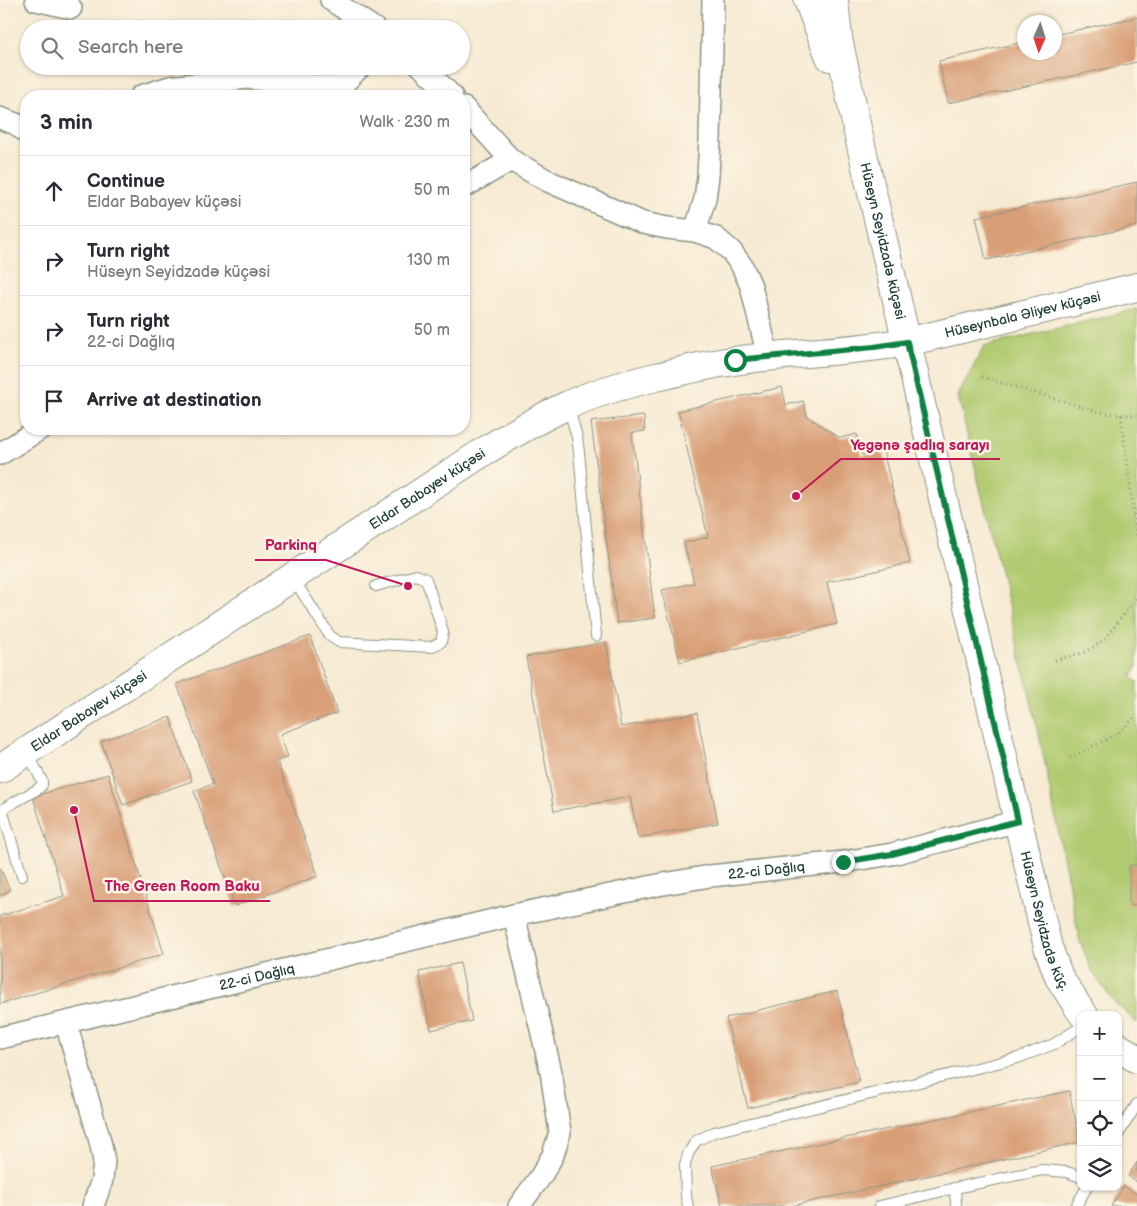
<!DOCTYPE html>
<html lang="en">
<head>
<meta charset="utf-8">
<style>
  :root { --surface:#fff; --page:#f2f2f3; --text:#2b2b33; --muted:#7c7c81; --line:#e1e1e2 }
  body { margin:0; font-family:"Balsamiq Sans",sans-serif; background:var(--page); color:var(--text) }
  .controls { position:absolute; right:15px; bottom:15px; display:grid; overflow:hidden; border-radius:10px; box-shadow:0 1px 4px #0004 }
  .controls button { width:45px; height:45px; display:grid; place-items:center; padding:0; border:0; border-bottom:1px solid var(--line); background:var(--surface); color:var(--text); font:25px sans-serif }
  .compass { position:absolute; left:1017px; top:15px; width:45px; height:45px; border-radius:50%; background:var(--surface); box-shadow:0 1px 4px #0004; rotate:183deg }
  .stop { position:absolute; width:15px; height:15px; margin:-11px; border:4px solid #0b8043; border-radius:50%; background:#fff }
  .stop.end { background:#0b8043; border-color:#fff; box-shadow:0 1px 5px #0008 }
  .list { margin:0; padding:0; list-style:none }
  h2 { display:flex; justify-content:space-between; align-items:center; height:65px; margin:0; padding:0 20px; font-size:21px }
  h2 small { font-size:16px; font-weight:400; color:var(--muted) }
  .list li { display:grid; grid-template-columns:32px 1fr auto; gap:15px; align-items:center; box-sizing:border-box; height:70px; padding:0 20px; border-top:1px solid var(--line) }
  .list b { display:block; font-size:19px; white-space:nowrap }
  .list p { margin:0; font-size:16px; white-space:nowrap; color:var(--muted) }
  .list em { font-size:16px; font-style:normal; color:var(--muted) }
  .icon { flex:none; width:28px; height:28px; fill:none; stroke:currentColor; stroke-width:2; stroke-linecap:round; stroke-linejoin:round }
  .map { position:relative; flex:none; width:1137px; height:1206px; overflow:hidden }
  .search { position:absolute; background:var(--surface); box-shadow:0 1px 4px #0004; left:20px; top:20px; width:450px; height:55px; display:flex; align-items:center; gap:12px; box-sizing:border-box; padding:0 18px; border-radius:28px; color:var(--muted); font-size:19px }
  .panel { position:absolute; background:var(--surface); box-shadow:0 1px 4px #0004; left:20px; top:90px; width:450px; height:345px; border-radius:20px }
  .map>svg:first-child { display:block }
  .green { fill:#b0ca6f; stroke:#688452 }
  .building { fill:#d89e76 }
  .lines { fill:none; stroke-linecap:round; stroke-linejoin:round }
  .lane-casing { stroke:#8b9484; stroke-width:12 }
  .street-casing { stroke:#8b9484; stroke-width:24 }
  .secondary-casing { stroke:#8b9484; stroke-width:30 }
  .path { stroke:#8b9484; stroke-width:3; stroke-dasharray:1 4; stroke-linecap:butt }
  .lane { stroke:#fff; stroke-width:10 }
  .street { stroke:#fff; stroke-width:21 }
  .secondary { stroke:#fff; stroke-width:28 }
  .route { stroke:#0b8043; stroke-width:6 }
  .labels { text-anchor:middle; stroke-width:5; stroke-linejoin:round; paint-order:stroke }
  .street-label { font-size:14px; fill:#1f3d34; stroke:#fcf5e5 }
  .leader { fill:none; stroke:#c2185b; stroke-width:2 }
  .callout-dot { fill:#c2185b; stroke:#fcf5e5; stroke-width:2 }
  .callout-label { font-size:15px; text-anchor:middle; font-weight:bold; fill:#c2185b; stroke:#fcf5e5; stroke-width:5; stroke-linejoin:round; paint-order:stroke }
</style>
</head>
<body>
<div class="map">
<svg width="1137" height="1206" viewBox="0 0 1137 1206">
  <rect width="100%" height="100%" fill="#fcf5e5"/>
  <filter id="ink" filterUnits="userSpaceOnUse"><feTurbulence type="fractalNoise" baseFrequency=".02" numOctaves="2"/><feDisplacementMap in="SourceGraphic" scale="10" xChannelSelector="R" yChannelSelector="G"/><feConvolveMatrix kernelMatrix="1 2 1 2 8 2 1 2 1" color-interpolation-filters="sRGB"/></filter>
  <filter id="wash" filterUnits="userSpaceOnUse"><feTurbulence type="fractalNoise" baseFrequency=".0096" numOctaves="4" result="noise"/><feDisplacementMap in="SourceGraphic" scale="20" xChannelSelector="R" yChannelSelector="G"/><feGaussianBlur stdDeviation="1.12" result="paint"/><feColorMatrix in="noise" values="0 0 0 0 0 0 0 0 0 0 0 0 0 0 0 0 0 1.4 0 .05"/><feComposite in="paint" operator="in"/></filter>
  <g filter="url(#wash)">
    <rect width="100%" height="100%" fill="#f7ead3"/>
    <polygon class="green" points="1137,309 1137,666 1131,677 1137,682 1137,1023 1114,1002 1093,973 1080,942 1040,739 958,396 984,346"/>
    <g id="blocks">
      <g class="building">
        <polygon points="1137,17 1137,62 948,103 939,61 1024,42 1024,52 1054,52 1054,35"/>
        <polygon points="1137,182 1137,226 986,260 976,217"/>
        <polygon points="782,387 786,405 803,401 807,416 840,438 857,434 862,455 883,450 910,563 827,582 837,624 680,662 662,590 694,583 684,543 708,537 678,411"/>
        <polygon points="644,416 645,431 632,433 655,618 617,623 591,422"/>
        <polygon points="310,636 337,713 280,734 288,757 277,761 318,876 235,906 194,791 213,784 177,684"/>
        <polygon points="606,642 621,727 697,713 718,823 638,838 630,797 554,811 526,657"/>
        <polygon points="170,717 192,781 123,805 101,741"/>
        <polygon points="108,774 164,954 0,1004 0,916 64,896 33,797"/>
        <polygon points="1129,865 1137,865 1137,905 1129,906"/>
        <polygon points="0,868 10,890 0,896"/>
        <polygon points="460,963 472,1021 431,1030 419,972"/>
        <polygon points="837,991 859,1082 748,1108 726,1018"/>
        <polygon points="1069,1091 1080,1142 791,1206 722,1206 712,1166"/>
        <polygon points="1137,1162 1137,1182 1128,1176"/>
        <polygon points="1124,1186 1137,1194 1137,1206 1111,1206"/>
      </g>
    </g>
  </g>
  <g filter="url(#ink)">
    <use href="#blocks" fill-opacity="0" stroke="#8b9484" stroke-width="1"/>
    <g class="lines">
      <g class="lane-casing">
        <g id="lane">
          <polyline points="568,406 577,437 579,452 596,636"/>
          <polyline points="293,578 330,636 339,642 431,647 441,642 443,632 426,579 416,575 376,586"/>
          <polyline points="22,876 4,816 3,811 6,807 38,789 42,785 42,781 28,753"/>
          <polyline points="1118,1135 1137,1104"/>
          <polyline points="955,1188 956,1206"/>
          <polyline points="688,1206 686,1197 685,1165 688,1154 696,1141 714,1132 1018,1058 1054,1044 1081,1027"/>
          <polyline points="880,1206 955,1188 1042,1170 1067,1172 1081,1177"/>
          <polyline points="1076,1206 1087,1187"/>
        </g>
      </g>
      <g class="street-casing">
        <g id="street">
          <polyline points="36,0 71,8"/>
          <polyline points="331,0 375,29"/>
          <polyline points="421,66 452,96"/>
          <polyline points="141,96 170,87 247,78 340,88"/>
          <polyline points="331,96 361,66"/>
          <polyline points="464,108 511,160 548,181 643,223 667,228 695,231 716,238 731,251 742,266 751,286 768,357"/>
          <polyline points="0,118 16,124 26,132"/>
          <polyline points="464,187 511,160"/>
          <polyline points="695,231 705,199 708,176 710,139 713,0"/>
          <polyline points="0,454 40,429"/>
          <polyline points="514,915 551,1072 560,1132 553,1155 541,1176 519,1206"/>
          <polyline points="66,1023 100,1141 104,1161 102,1180 93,1206"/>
          <path id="s1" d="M0,1038L514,915L658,885L710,876L843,862L892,854L1018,821"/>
        </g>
      </g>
      <g class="secondary-casing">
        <g id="secondary">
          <polyline points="808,0 830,57"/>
          <path id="s2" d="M834,0L838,38L857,128L1018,821L1048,947L1059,977L1078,1007L1084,1015"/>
          <path id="s3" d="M0,769L483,452C511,435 537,419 566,406C595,392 626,384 656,377C682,371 708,364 734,361C792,352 850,352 907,342L1137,287"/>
          <polyline points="1118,1047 1137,1059"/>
        </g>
      </g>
      <g class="path">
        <polyline points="982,377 1100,412 1121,415 1137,415"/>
        <polyline points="1121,415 1137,539"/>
        <polyline points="1055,660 1086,652 1104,640 1137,597"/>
        <polyline points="1070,758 1117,734 1137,715"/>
      </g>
      <use href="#lane" class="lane"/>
      <use href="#street" class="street"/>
      <use href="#secondary" class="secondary"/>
    </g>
  </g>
  <g class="lines" filter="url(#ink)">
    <polyline class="route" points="735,360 874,347 907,342 1018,821 892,854 843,862"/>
  </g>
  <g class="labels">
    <g class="street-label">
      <text dy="5" stroke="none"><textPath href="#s2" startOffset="246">Hüseyn Seyidzadə küçəsi</textPath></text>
      <text dy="5" stroke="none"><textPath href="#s3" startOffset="1140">Hüseynbala Əliyev küçəsi</textPath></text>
      <text dy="5" stroke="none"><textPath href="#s3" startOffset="511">Eldar Babayev küçəsi</textPath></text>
      <text dy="5" stroke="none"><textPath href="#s3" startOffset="106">Eldar Babayev küçəsi</textPath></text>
      <text dy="5" stroke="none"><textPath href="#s1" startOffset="785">22-ci Dağlıq</textPath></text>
      <text dy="5" stroke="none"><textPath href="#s2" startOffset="945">Hüseyn Seyidzadə küç.</textPath></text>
      <text dy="5" stroke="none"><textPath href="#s1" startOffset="264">22-ci Dağlıq</textPath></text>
    </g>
  </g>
  <path class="leader" d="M796 496L841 459H1000M408 586L326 560H255M74 810L94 901H270"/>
  <g class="callout-dot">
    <circle cx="796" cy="496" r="5"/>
    <circle cx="408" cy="586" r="5"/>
    <circle cx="74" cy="810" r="5"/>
  </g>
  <g class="callout-label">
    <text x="920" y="450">Yegənə şadlıq sarayı</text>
    <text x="291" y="550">Parkinq</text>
    <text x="182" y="891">The Green Room Baku</text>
  </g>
</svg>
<div class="controls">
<button>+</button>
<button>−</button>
<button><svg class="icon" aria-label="locate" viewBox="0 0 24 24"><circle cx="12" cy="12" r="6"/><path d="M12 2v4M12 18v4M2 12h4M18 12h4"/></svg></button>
<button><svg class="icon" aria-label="layers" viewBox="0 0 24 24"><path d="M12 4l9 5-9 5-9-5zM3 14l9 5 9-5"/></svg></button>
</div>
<svg class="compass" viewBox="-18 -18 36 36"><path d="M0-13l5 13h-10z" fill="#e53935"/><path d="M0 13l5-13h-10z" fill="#7c7c81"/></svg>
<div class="stop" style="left:735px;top:360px"></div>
<div class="stop end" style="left:843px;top:862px"></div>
<div class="search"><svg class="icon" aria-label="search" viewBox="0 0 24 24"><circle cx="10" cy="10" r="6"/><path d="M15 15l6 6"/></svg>Search here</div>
<section class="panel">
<h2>3 min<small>Walk · 230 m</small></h2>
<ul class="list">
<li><svg class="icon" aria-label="ahead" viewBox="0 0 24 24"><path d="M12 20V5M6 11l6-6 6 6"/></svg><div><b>Continue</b><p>Eldar Babayev küçəsi</p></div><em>50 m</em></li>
<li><svg class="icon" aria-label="right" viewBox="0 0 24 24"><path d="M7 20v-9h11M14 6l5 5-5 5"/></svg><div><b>Turn right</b><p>Hüseyn Seyidzadə küçəsi</p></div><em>130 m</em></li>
<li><svg class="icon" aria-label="right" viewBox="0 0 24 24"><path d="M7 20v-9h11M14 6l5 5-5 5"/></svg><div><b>Turn right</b><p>22-ci Dağlıq</p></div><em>50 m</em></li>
<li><svg class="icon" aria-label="arrive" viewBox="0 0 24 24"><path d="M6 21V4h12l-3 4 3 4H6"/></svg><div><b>Arrive at destination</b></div></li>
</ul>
</section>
</div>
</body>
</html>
